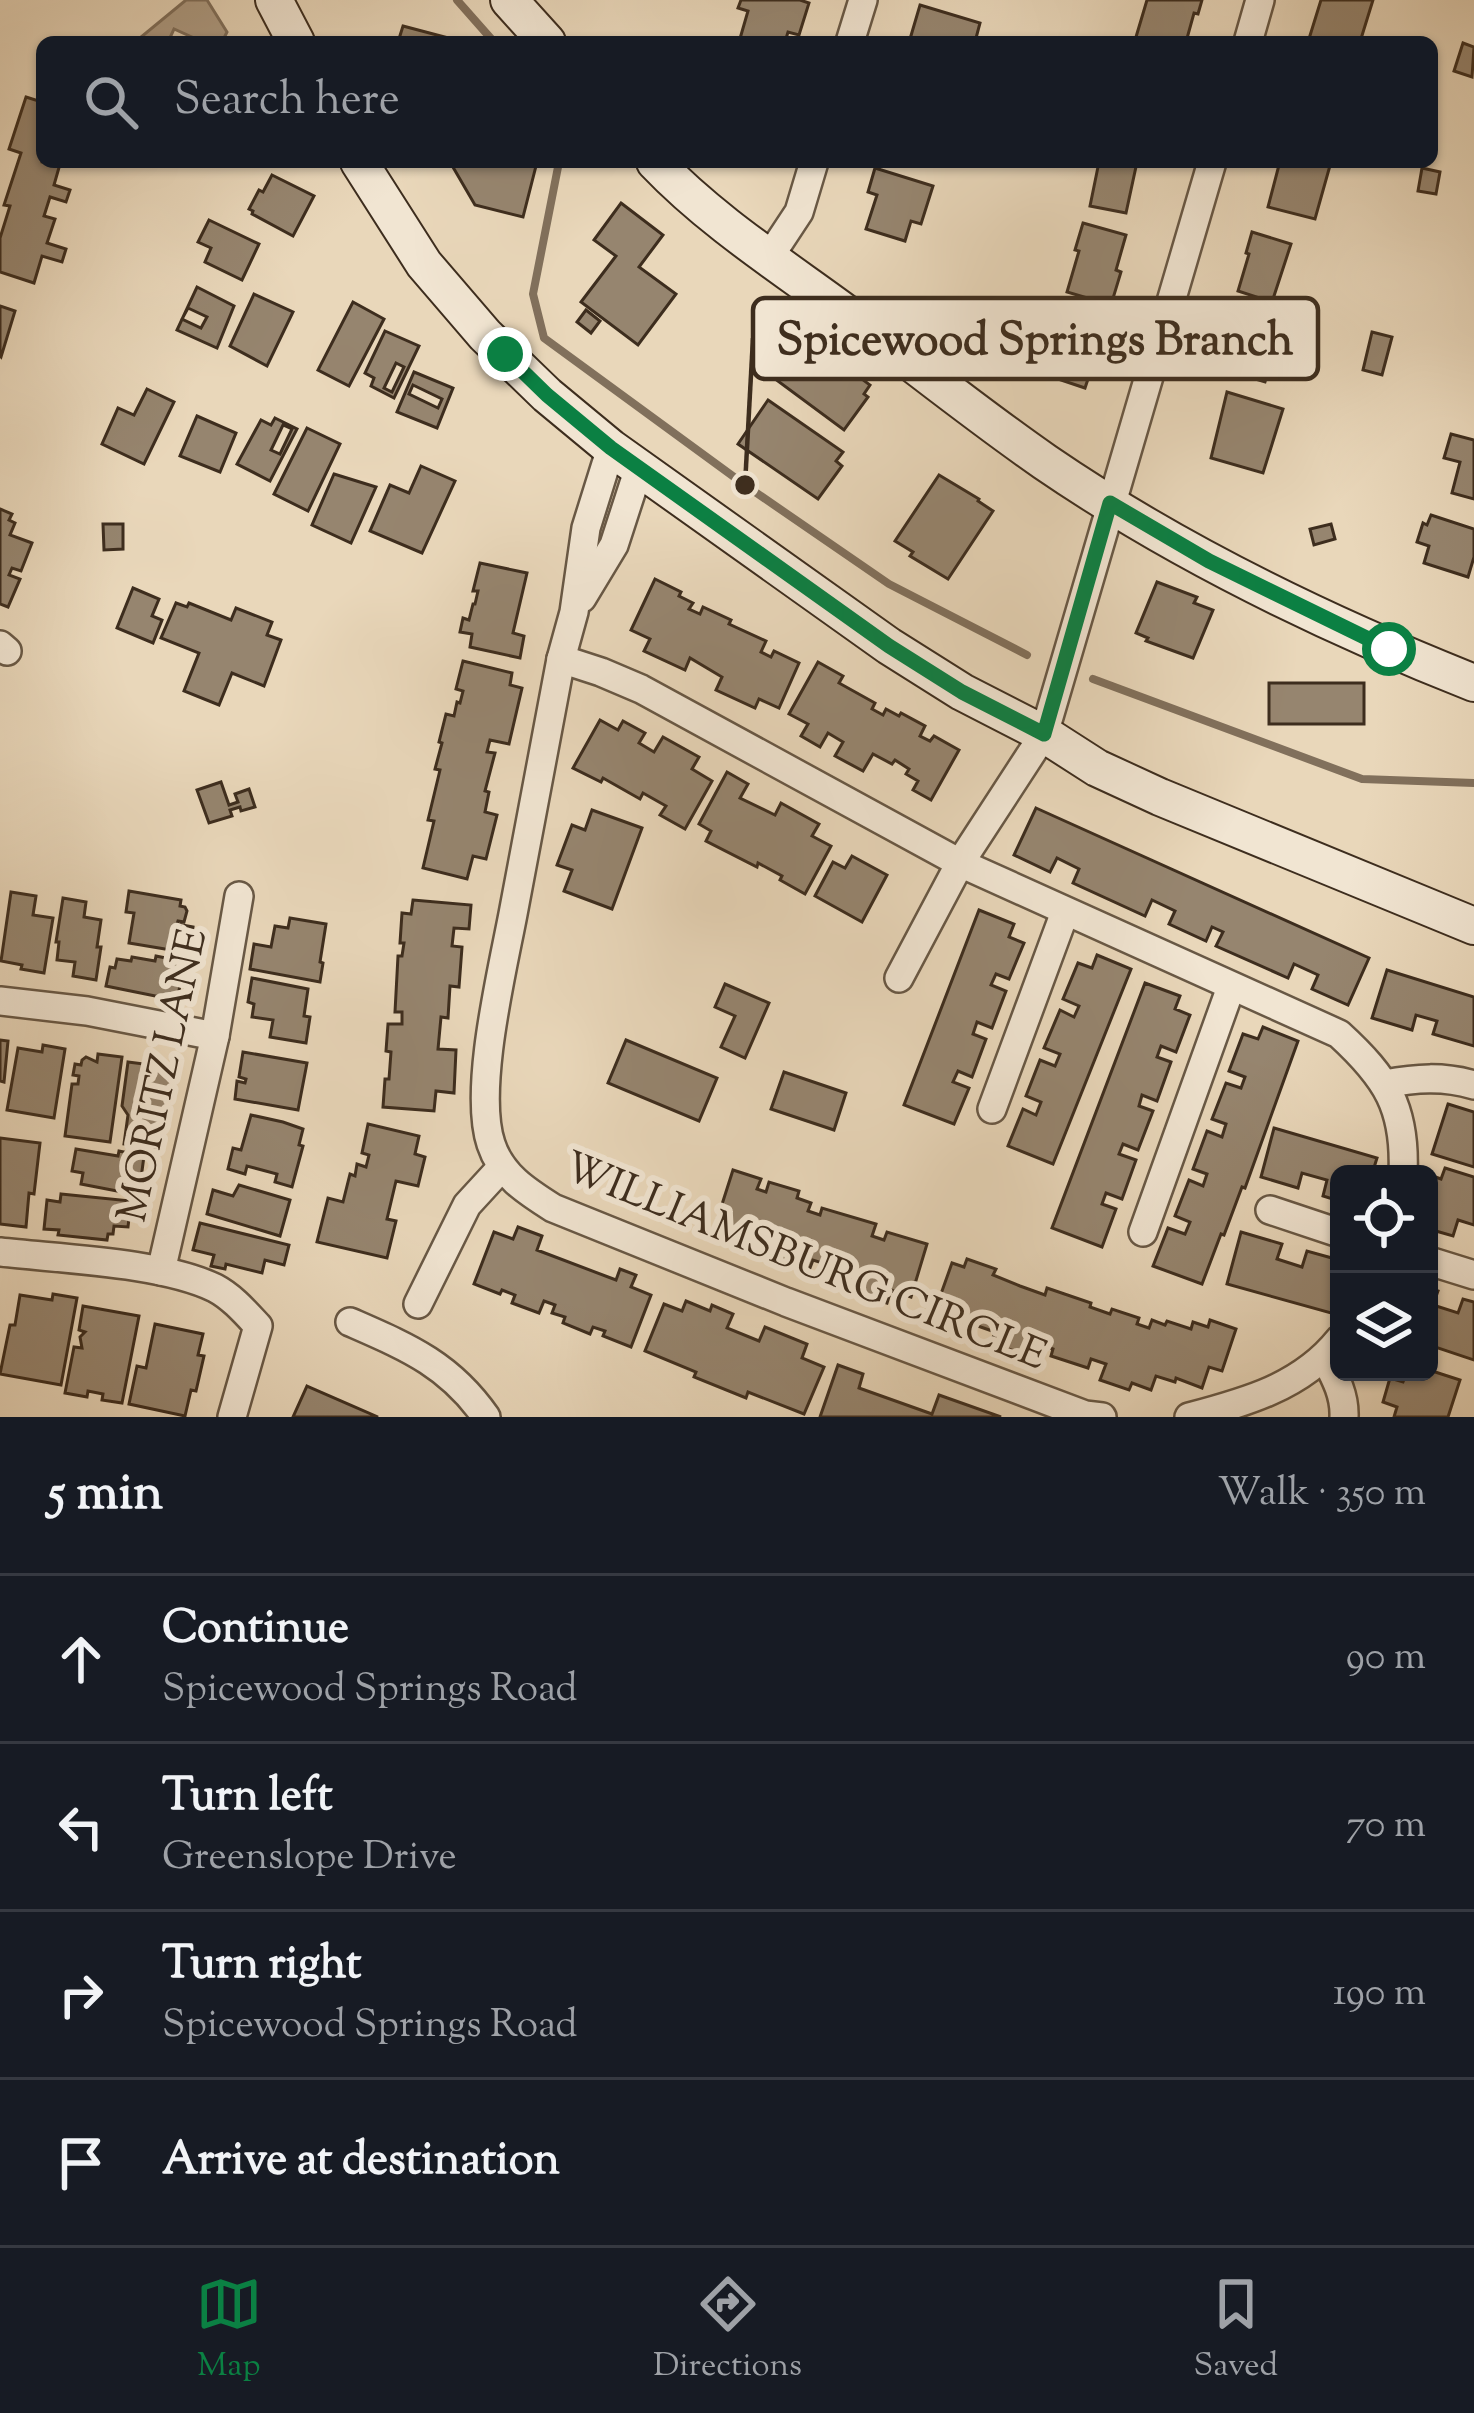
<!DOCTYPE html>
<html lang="en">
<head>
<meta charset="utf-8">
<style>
  :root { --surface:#171b24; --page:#20242c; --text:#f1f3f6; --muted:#9ea1a6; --line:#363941; --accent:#0b8043 }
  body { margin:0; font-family:"Sorts Mill Goudy",serif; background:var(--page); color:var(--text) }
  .controls { position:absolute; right:36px; bottom:36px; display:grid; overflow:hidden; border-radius:18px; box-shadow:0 3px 9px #0004 }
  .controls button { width:108px; height:108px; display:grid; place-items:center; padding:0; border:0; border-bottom:3px solid var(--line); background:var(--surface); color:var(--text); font:60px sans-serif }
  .stop { position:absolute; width:36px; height:36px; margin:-27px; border:9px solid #0b8043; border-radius:50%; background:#fff }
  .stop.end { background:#0b8043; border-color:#fff; box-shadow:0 3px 12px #0008 }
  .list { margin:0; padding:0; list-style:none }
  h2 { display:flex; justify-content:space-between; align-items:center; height:156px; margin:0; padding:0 48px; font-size:51px }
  h2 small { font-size:39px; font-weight:400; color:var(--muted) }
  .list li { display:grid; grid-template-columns:78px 1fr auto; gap:36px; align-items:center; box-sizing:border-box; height:168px; padding:0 48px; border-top:3px solid var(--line) }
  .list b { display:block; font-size:45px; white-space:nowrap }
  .list p { margin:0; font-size:39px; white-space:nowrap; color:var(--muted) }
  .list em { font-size:39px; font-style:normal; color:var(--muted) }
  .icon { flex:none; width:66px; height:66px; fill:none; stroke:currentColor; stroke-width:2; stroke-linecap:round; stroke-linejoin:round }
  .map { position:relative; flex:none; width:1474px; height:1417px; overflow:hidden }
  .search { position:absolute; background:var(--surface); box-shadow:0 3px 9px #0004; left:36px; right:36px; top:36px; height:132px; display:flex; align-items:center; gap:30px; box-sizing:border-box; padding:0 42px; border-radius:18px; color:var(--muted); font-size:45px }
  .sheet { height:828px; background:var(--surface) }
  nav { display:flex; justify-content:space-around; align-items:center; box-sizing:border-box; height:168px; border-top:3px solid var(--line); background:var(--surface); font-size:33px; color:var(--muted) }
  nav a { display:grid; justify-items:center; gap:6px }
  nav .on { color:var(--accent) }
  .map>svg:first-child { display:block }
  .water { fill:#af9d85; stroke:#81705c; stroke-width:3 }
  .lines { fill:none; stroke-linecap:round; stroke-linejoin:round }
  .stream { stroke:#81705c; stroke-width:8 }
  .building { fill:#96856f; stroke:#3d2d1e; stroke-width:3; fill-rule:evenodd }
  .minor-casing { stroke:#685845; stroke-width:32 }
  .secondary-casing { stroke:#3d2d1e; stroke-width:40 }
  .minor { stroke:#f1e5d2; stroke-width:27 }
  .secondary { stroke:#f1e5d2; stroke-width:36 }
  .route { stroke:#0b8043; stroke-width:15 }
  .labels { text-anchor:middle; stroke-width:12; stroke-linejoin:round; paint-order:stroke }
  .street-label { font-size:42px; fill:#3d2d1e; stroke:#f1e5d2 }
  .leader { fill:none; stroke:#3d2d1e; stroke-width:4.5 }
  .callout-dot { fill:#3d2d1e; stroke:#f1e5d2; stroke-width:4.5 }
  .callout { fill:#f1e5d2; stroke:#3d2d1e; stroke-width:4.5 }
  .callout-label { font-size:45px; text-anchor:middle; font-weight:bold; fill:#3d2d1e }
</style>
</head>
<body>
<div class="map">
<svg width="1474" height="1417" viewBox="0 0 1474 1417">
  <rect width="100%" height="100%" fill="#e9d7ba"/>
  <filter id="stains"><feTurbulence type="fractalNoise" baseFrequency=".00167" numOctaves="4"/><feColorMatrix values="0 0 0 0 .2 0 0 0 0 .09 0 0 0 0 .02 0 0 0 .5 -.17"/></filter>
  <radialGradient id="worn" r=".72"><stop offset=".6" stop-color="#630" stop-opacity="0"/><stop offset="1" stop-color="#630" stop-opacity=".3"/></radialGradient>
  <polygon class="water" points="186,0 207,0 227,32 222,42 203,42 174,29 168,42 135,42"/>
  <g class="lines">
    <g class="stream">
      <polyline points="457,0 494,42"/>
      <polyline points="559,162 533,294 544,338 745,485 889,584 1027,655"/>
      <polyline points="1093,679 1362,779 1474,783"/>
    </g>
  </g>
  <g class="building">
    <polygon points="741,0 800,0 809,3 799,35 788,32 785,42 739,42 748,11 738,8"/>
    <polygon points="1147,0 1202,0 1198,14 1194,13 1186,42 1155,42 1136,37"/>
    <polygon points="1321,0 1373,0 1360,42 1308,42"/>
    <polygon points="920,5 980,23 975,42 920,42 910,39"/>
    <polygon points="403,26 456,40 455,42 398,42"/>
    <polygon points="1463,43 1474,47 1472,77 1454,71"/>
    <polygon points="26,97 42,102 42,162 60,164 54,185 70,190 66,202 50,197 44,216 55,219 47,243 66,249 62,262 42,256 34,283 0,272 0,238 10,206 4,205 21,153 9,149"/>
    <polygon points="450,162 537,162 523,217 475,205"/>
    <polygon points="1099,162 1137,162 1126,213 1090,206"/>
    <polygon points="1275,162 1331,162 1315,219 1268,207 1279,165"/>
    <polygon points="875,168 933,186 921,224 911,221 905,241 866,229 877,195 868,192"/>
    <polygon points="1422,168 1440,172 1436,194 1418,191"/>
    <polygon points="272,175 314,196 293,236 252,214 253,211 249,209 259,190 263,192"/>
    <polygon points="621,203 663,235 639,267 676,294 638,345 581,302 616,256 594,240"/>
    <polygon points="209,220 259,244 242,280 205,262 211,248 198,242"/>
    <polygon points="1083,223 1126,235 1116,270 1121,272 1111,305 1067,292 1079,251 1075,250"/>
    <polygon points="1252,232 1291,244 1272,302 1238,291 1249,254 1246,253"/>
    <path d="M197,287L234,306L217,348L177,330ZM188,308L207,317L201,328L182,319Z"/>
    <polygon points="254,294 293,312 267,366 230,346"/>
    <polygon points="1230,300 1284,315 1265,382 1211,366"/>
    <polygon points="353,302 384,319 349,386 318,370"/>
    <polygon points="0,306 15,311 1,357 0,356"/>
    <polygon points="586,310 600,321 591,333 577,322"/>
    <polygon points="1076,318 1105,328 1085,388 1061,380 1067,360 1063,358"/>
    <path d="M385,331L419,346L394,398L371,386L374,378L365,373ZM396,363L404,367L392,392L384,388Z"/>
    <polygon points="798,331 870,385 864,394 868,397 844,430 767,373"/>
    <polygon points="1372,332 1392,337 1382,375 1363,370"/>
    <path d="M414,372L453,388L437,428L397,412ZM413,385L442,399L438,408L409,394Z"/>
    <polygon points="147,389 174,402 144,464 102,444 118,408 134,415"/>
    <polygon points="1227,392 1283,409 1263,473 1211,458"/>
    <polygon points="768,400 843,452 836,461 842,466 818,499 738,444"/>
    <polygon points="197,416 236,433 220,472 180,456"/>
    <path d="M275,418L297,429L270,481L237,464L261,420L271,425ZM283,425L292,429L280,454L271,450Z"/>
    <polygon points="307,428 340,444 308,511 274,494"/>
    <polygon points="1451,434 1474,440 1474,499 1452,493 1460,462 1444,458"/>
    <polygon points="421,466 455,481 422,553 370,531 390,485 409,493"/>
    <polygon points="334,474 376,487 351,543 312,525"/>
    <polygon points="939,475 979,499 978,501 993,511 948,579 910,556 913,552 895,541"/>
    <polygon points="0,509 12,514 9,520 15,523 10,535 32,543 21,571 12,568 9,575 20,579 8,607 0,604"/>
    <polygon points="1431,515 1474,529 1474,557 1468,577 1424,563 1429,546 1417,542 1423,523 1427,525"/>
    <polygon points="103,524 123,524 123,549 104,550"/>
    <polygon points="1331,524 1335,539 1314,545 1310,529"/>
    <polygon points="480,563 527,573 513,633 524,636 520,658 470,647 472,634 460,632 463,618 469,620 473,604 475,604 478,591 473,591"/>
    <polygon points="655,579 681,592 679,596 693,603 689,609 700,614 703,607 731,620 729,624 766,641 761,652 771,657 774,651 799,663 779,708 759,699 755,708 716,690 722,677 690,658 685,670 644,651 650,639 631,630"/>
    <polygon points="1157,582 1197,597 1194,603 1213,610 1193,658 1146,641 1148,638 1136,633"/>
    <polygon points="133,588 159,599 152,616 162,620 153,643 117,628"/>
    <polygon points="176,603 187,607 189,603 231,620 236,608 272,622 267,635 281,640 264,686 232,673 219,705 184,691 199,653 161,638"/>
    <polygon points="463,661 512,673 510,685 522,688 509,744 490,740 487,752 495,753 485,791 489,792 485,812 497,815 486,859 473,856 467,879 423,868 434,821 428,820 440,770 435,769 442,743 439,742 446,714 454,716 457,702 460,703 463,691 456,689"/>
    <polygon points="818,662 843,676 839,683 875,703 872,709 883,715 886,709 899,716 901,713 925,726 920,736 930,741 934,736 959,750 931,800 913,790 918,781 906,774 909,769 895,760 892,764 873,754 863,771 835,756 843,742 828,733 820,747 801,736 808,724 789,714"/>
    <rect x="1269" y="683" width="95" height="41"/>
    <polygon points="600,720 618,730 623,721 645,733 639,743 654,752 663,737 699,757 692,769 712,781 685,829 660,815 666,806 643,793 640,799 603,778 601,782 573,768"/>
    <polygon points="727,772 748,784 740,798 775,815 781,803 819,824 812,836 831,846 805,894 780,880 782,876 758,863 757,867 706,841 711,831 699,824"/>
    <polygon points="221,782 229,805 238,802 235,794 249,789 255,807 241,811 240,807 230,810 232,816 209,823 197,790"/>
    <polygon points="1036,808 1369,958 1348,1005 1312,989 1318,975 1294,964 1288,978 1216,946 1223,932 1212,927 1206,941 1169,924 1175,911 1152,900 1145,916 1073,883 1079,869 1057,858 1050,872 1014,855"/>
    <polygon points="592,810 642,828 612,909 564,891 572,870 557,865 572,825 585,830"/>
    <polygon points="852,856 887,875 862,922 815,896 833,862 845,868"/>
    <polygon points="129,891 181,900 180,906 185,907 187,911 184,922 178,921 177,924 193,927 189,953 129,943 134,913 126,912"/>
    <polygon points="11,892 36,896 33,915 53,918 44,973 21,969 22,965 1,961"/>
    <polygon points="63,898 86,902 84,917 101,920 97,947 101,947 96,980 73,976 75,962 57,960 59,942 56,942"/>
    <polygon points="413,900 471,905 469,929 454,928 452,946 462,947 459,987 450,986 448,1018 441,1017 438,1049 456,1050 454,1093 436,1091 434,1111 383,1107 385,1079 389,1079 391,1052 386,1051 388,1024 402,1024 402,1012 395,1012 398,956 402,956 404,943 400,943 402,913 411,914"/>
    <polygon points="979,910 1014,924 1009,937 1024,943 1009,979 996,974 991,985 1006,991 992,1028 977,1022 973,1034 986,1039 972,1077 958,1071 953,1082 969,1088 954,1124 904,1105"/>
    <polygon points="290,918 326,924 320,962 323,963 320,982 250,969 254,944 271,947 275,926 288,928"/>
    <polygon points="1097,955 1131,969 1053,1164 1008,1146 1023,1109 1036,1115 1041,1102 1026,1096 1040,1060 1055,1066 1060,1054 1044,1048 1060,1010 1074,1017 1079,1006 1063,999 1078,963 1092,968"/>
    <polygon points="156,956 190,963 185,987 180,986 178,994 171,993 170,999 106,986 110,967 115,968 117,959 131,961 132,957 155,961"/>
    <polygon points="1387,970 1474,997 1474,1046 1433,1034 1437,1021 1416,1015 1412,1030 1372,1018"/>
    <polygon points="252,978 308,989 304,1016 310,1017 306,1043 270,1037 273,1020 252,1017 254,1004 248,1002"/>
    <polygon points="1145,983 1180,996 1175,1009 1190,1015 1176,1052 1161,1046 1157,1057 1171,1062 1157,1101 1142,1095 1139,1106 1153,1111 1138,1150 1123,1144 1119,1154 1136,1160 1122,1199 1106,1193 1102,1204 1116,1209 1102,1247 1052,1228"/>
    <polygon points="725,984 769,1003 745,1058 721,1047 735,1016 715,1007"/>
    <polygon points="1263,1027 1298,1041 1245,1188 1242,1187 1224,1235 1221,1234 1202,1284 1153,1266 1168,1228 1185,1234 1190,1222 1175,1216 1189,1180 1203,1186 1207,1174 1193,1169 1207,1131 1222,1137 1226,1124 1212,1119 1226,1083 1241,1088 1245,1077 1229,1071 1243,1034 1258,1039"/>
    <polygon points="0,1040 8,1041 4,1082 0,1081"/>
    <polygon points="626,1040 717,1078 699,1121 608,1083"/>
    <polygon points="43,1045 65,1049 54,1118 7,1110 18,1048 42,1052"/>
    <polygon points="243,1052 307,1063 298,1110 235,1099 237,1081 245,1083 246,1079 239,1077"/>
    <polygon points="98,1054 122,1057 110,1142 65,1136 72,1084 78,1084 79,1076 73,1075 75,1064 81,1065 82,1060 86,1057 97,1062"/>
    <polygon points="128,1062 152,1065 152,1067 163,1069 163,1073 174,1074 168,1126 159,1125 156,1148 124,1144 128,1115 122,1106"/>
    <polygon points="784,1072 846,1093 834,1130 771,1109"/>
    <polygon points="1448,1104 1474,1112 1474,1167 1432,1154"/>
    <polygon points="251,1115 283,1122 303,1129 299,1145 303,1146 292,1187 275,1182 277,1174 247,1166 245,1174 228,1169 233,1148 241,1150"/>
    <polygon points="368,1124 419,1136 415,1154 425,1157 418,1186 396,1181 387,1219 396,1221 387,1258 317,1242 328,1198 343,1202 350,1174 355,1176 357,1164 366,1167 369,1155 362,1153"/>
    <polygon points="1274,1128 1377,1158 1372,1174 1339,1174 1339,1201 1323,1196 1327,1180 1302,1173 1298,1188 1261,1177"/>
    <polygon points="0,1138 40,1143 34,1194 29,1193 26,1227 0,1224"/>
    <polygon points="76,1149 118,1156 119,1151 144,1156 140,1186 119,1183 117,1191 81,1184 83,1173 72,1171"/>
    <polygon points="1445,1168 1474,1177 1474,1225 1458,1220 1453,1236 1429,1229 1429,1179 1430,1175 1441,1179"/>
    <polygon points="733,1170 761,1179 757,1189 766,1192 769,1182 799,1191 797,1198 811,1203 808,1211 820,1215 822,1208 876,1224 872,1236 884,1240 887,1232 927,1244 911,1297 891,1290 887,1303 846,1290 851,1272 813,1260 810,1268 767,1255 771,1244 716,1223"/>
    <polygon points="239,1185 290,1200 280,1236 207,1214 213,1190 233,1196"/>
    <polygon points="61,1194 131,1201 128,1227 114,1226 113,1234 108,1234 107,1240 58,1235 59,1230 44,1229 47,1200 60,1202"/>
    <polygon points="200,1223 289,1245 284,1265 265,1260 262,1273 226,1264 225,1269 211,1266 214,1255 193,1250"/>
    <polygon points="518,1227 542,1236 537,1250 616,1280 620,1269 636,1275 631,1287 651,1295 631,1347 603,1336 605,1331 593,1327 590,1334 563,1323 565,1317 552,1313 555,1305 544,1301 539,1313 512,1303 515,1295 502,1290 500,1294 474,1284 494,1232 513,1239"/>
    <polygon points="1241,1232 1282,1244 1277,1259 1302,1267 1307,1251 1339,1260 1339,1285 1331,1313 1227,1284"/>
    <polygon points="967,1259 996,1269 993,1275 1020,1286 1045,1295 1047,1288 1091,1303 1090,1307 1110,1314 1112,1309 1139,1318 1137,1324 1149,1328 1152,1320 1165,1325 1167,1321 1191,1329 1193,1322 1208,1327 1210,1320 1236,1329 1222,1371 1209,1367 1202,1388 1176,1378 1175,1382 1156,1376 1151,1390 1132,1383 1129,1390 1100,1380 1106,1364 1091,1359 1088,1368 1051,1356 1053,1349 1037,1343 1032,1357 991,1343 995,1332 975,1325 977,1319 962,1314 957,1328 932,1319 952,1263 964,1267"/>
    <polygon points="1429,1288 1438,1291 1433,1305 1458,1313 1463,1299 1474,1302 1474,1360 1429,1345"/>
    <polygon points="53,1294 77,1298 61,1385 0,1374 10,1325 15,1325 20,1295 52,1300"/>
    <polygon points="686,1301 710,1311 712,1305 733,1314 727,1328 759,1341 765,1327 807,1344 802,1358 824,1367 804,1414 748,1392 746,1398 694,1377 696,1372 645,1351 664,1304 682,1311"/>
    <polygon points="83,1306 139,1316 122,1403 102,1400 103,1394 88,1391 87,1397 65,1393 74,1347 82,1348 80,1337 85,1332 79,1330"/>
    <polygon points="155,1324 203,1334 198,1355 204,1356 196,1391 191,1390 185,1416 129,1404 137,1366 146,1368"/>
    <polygon points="838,1365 863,1374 859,1388 932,1414 939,1395 1001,1417 820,1417"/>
    <polygon points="1429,1370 1460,1380 1448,1417 1394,1417 1397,1407 1383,1402 1390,1378 1403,1382 1407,1372"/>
    <polygon points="307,1386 346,1403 378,1417 293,1417"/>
  </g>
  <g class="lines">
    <g class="minor-casing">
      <g id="minor">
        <polyline points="850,42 863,0"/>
        <polyline points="1248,42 1260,0"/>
        <polyline points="770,256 799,212 814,162"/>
        <path d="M611,448L586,528L574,612L561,659C545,744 529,829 513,914C502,972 473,1090 491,1144C501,1175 526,1191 553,1208L786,1302L1085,1415L1102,1417"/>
        <polyline points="582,598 614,545 639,468"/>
        <polyline points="0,645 7,651"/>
        <path d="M561,659L601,672L641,689L960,863L1339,1034C1387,1078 1406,1108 1403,1174"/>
        <polyline points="899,978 960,863 1044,734 1212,162"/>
        <polyline points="0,1001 87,1011 215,1036"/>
        <path d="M1385,1084C1416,1078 1443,1076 1474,1085"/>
        <polyline points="992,1109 1065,912"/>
        <polyline points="1270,1210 1339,1233"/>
        <polyline points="1143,1232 1231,987"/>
        <path d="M0,1252C61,1259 161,1262 215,1288C232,1297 245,1312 258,1326L232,1417"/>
        <polyline points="1429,1261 1474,1275"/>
        <polyline points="161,1271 215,1036 239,896"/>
        <polyline points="418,1304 467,1205 501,1168"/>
        <path d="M350,1322C407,1347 449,1364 486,1417"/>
        <path d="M1325,1358C1335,1377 1345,1395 1344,1417"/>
        <path d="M1189,1417C1246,1402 1301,1387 1339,1340"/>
      </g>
    </g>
    <g class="secondary-casing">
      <g id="secondary">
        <polyline points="274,0 296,42"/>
        <polyline points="509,0 547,42"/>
        <polyline points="359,162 424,264 485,335 547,395 611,448 889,646 962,692 1044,734 1097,768 1160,797 1474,926"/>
        <path d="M655,162C713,223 788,270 855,320C918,367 980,417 1045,462C1178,553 1325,624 1474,683"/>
      </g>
    </g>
    <use href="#minor" class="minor"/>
    <use href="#secondary" class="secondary"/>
  </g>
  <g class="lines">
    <polyline class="route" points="505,354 547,395 611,448 889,646 962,692 1044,734 1110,503 1209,561 1389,649"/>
  </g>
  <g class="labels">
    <g class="street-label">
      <text transform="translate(160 1075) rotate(-78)" y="15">MORITZ LANE</text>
      <text transform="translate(806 1259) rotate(22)" y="15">WILLIAMSBURG CIRCLE</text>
    </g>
  </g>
  <path class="leader" d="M745 485L753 338"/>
  <circle class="callout-dot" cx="745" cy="485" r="12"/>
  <rect class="callout" x="753" y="298" width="565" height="81" rx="12"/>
  <g class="callout-label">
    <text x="1035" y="354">Spicewood Springs Branch</text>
  </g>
  <rect width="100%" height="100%" filter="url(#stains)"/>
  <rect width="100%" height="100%" fill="url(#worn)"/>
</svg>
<div class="controls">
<button><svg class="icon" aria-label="locate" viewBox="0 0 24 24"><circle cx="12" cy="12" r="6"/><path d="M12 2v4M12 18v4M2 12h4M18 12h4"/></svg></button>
<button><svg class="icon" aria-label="layers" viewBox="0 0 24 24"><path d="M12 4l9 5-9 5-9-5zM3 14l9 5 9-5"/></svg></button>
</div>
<div class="stop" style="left:1389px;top:649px"></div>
<div class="stop end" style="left:505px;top:354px"></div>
<div class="search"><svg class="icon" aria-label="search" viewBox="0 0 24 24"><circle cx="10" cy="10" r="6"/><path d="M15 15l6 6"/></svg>Search here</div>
</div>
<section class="sheet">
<h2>5 min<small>Walk · 350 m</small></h2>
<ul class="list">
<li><svg class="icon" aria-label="ahead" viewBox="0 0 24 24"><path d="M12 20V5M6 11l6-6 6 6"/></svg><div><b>Continue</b><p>Spicewood Springs Road</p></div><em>90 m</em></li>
<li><svg class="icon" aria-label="left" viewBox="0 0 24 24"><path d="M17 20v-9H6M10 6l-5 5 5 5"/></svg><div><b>Turn left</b><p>Greenslope Drive</p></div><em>70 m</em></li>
<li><svg class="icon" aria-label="right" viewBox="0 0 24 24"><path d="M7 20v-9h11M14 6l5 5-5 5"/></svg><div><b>Turn right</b><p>Spicewood Springs Road</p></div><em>190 m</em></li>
<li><svg class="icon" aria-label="arrive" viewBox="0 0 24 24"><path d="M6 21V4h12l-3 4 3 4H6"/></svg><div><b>Arrive at destination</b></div></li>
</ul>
</section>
<nav>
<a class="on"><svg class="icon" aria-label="map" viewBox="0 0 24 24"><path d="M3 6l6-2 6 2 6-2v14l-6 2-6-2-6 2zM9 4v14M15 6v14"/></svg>Map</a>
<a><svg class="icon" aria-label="directions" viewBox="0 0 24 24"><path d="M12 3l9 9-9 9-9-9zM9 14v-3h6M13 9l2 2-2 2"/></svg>Directions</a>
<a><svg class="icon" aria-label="saved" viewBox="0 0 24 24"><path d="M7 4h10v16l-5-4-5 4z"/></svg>Saved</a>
</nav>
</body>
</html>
